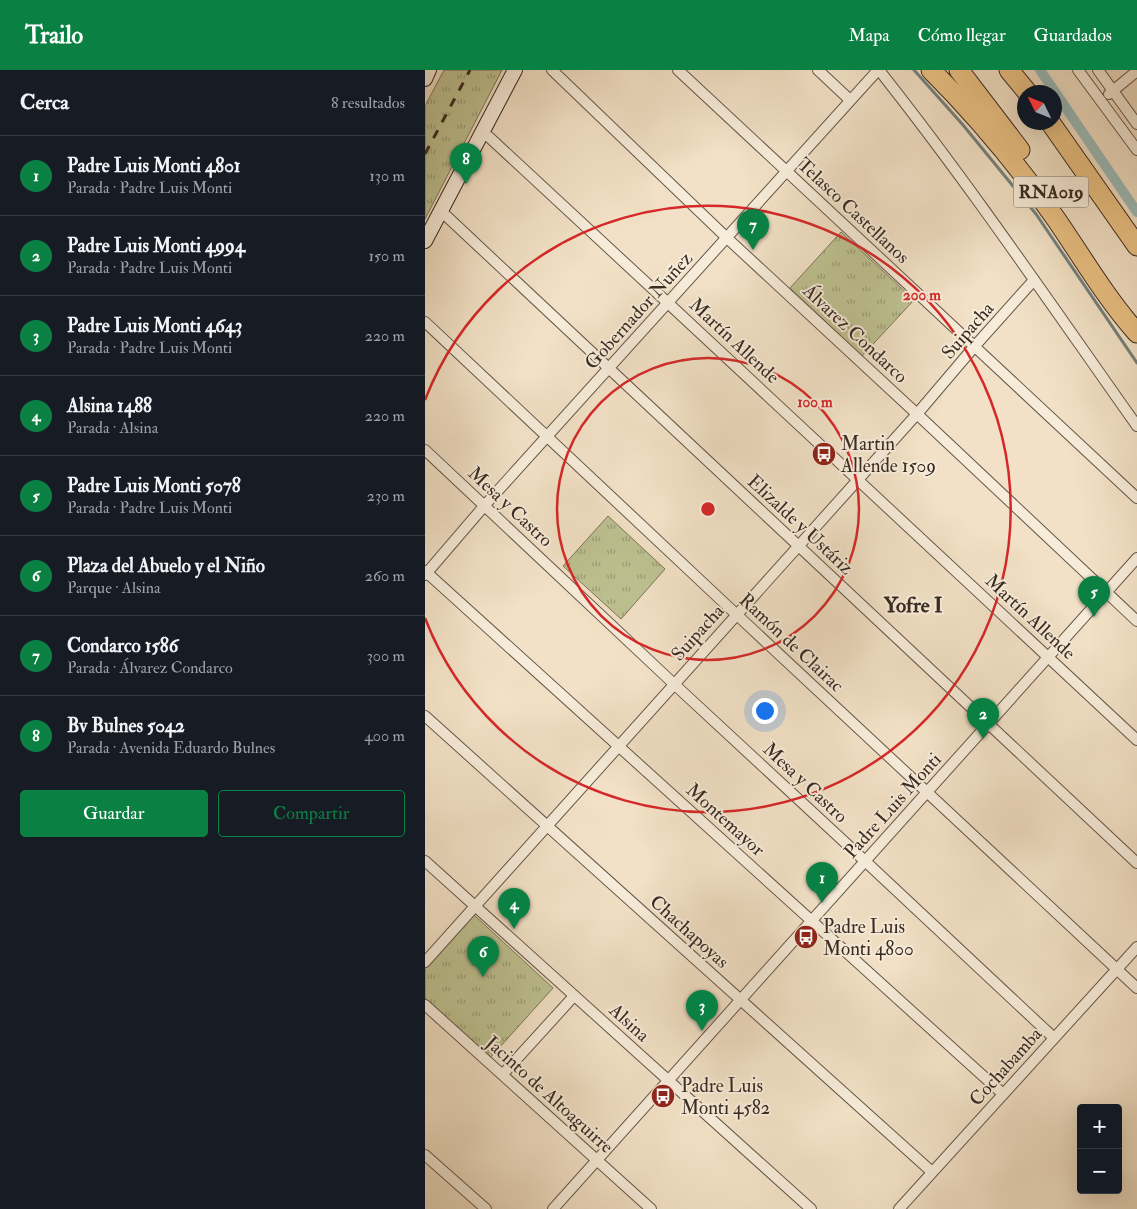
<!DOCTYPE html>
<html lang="es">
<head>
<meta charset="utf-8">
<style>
  :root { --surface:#171b24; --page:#20242c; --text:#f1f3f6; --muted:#9ea1a6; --line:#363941; --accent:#0b8043 }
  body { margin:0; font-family:"IM FELL Double Pica",serif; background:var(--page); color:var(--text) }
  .controls { position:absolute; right:15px; bottom:15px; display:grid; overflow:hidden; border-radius:5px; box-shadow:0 5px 20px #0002 }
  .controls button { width:45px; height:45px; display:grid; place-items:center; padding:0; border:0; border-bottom:1px solid var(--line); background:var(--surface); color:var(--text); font:25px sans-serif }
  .compass { position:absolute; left:592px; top:15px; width:45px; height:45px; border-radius:50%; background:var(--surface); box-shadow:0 5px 20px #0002; rotate:313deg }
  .you { position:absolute; left:339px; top:640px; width:18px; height:18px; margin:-12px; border:4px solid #fff; border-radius:50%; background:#1a73e8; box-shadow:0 0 0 8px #1a73e833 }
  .badge { display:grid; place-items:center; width:32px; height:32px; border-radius:50%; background:var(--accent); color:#fff; font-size:16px; font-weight:700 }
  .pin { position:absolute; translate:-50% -41px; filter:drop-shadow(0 1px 2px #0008) }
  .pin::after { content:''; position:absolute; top:26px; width:18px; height:15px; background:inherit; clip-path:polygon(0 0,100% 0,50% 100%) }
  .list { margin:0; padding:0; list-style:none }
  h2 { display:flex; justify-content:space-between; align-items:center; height:65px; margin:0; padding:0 20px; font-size:21px }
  h2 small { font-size:16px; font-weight:400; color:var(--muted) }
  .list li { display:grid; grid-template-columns:32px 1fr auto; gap:15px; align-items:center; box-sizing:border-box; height:80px; padding:0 20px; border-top:1px solid var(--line) }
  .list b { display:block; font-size:19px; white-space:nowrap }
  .list p { margin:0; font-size:16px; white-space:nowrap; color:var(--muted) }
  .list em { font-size:16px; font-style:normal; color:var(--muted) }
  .actions { display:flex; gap:10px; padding:15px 20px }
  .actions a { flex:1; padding:11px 0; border:1px solid var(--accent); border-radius:5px; text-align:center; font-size:18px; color:var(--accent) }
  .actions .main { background:var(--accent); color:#fff }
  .map { position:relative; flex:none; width:712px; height:1139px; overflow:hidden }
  header { display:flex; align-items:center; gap:30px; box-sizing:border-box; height:70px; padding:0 25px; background:var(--accent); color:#fff }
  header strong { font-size:24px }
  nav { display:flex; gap:28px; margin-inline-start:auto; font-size:18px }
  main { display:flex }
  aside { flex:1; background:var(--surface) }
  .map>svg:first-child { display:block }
  .park { fill:url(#park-tufts); stroke:#7c765a }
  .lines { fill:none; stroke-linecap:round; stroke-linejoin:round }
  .stream { stroke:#74817d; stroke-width:3 }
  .canal { stroke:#9cbcba; stroke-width:10 }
  .street-casing { stroke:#67574a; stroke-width:12 }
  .secondary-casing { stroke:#392921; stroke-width:16 }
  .highway-casing { stroke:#392921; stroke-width:21 }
  .street { stroke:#f7ecda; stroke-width:10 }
  .secondary { stroke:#f7ecda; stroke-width:14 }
  .highway { stroke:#e9c083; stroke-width:19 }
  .rail { stroke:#392921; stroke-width:3; stroke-dasharray:9 9; stroke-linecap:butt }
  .ring { fill:none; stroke:#d62828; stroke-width:2.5 }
  .labels { text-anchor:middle; stroke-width:4; stroke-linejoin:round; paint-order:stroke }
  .shield { fill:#f7ecda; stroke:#726458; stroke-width:1 }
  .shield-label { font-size:18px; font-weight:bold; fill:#392921 }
  .street-label { font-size:19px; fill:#392921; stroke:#f7ecda }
  .poi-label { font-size:19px; fill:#392921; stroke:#f7ecda; text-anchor:start }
  .quarter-label { font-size:21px; font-weight:bold; fill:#392921; stroke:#f7ecda }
  .centre { fill:#d62828; stroke:#f7ecda; stroke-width:2.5 }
  .ring-label { font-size:15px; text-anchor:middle; font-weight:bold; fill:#d62828; stroke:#f7ecda; stroke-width:4; stroke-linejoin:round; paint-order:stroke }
</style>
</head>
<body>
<header>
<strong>Trailo</strong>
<nav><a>Mapa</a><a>Cómo llegar</a><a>Guardados</a></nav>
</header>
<main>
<aside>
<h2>Cerca<small>8 resultados</small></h2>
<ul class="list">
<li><span class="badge">1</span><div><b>Padre Luis Monti 4801</b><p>Parada · Padre Luis Monti</p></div><em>130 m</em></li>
<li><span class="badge">2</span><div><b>Padre Luis Monti 4994</b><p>Parada · Padre Luis Monti</p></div><em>150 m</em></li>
<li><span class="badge">3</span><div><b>Padre Luis Monti 4643</b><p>Parada · Padre Luis Monti</p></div><em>220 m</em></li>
<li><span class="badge">4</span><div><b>Alsina 1488</b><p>Parada · Alsina</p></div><em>220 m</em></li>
<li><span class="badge">5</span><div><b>Padre Luis Monti 5078</b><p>Parada · Padre Luis Monti</p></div><em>230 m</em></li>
<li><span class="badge">6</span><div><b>Plaza del Abuelo y el Niño</b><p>Parque · Alsina</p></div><em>260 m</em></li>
<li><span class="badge">7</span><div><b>Condarco 1586</b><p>Parada · Álvarez Condarco</p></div><em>300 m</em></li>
<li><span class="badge">8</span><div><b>Bv Bulnes 5042</b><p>Parada · Avenida Eduardo Bulnes</p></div><em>400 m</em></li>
</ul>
<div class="actions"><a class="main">Guardar</a><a>Compartir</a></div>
</aside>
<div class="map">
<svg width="712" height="1139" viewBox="0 0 712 1139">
  <defs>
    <pattern id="park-tufts" width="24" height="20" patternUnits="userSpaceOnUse" patternTransform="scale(1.25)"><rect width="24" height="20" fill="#bec292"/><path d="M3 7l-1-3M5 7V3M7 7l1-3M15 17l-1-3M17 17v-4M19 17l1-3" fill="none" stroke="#9b9e77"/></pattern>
  </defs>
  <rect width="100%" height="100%" fill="#f2e1c6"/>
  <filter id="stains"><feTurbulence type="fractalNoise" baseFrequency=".004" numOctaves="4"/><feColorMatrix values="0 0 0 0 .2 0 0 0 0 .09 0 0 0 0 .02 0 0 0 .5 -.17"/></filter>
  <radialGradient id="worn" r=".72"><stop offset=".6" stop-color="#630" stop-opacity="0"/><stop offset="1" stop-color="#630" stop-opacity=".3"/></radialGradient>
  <g class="park">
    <polygon points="19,0 77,0 0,149 0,36"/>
    <polygon points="416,162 489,230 437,286 365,218"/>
    <polygon points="183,446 240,499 196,549 138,496"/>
    <polygon points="48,844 128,918 65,988 0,928 0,896"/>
  </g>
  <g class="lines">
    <polyline class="stream" points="489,0 538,55 611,144 712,293"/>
    <polyline class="canal" points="615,0 712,142"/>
    <g class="street-casing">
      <g id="street">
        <polyline points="127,0 302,168 492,344 712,551"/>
        <polyline points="253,0 712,428"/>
        <polyline points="393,0 425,30"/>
        <path d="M454,0C545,115 627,236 712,356"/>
        <polyline points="653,0 712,80"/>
        <polyline points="673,0 712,54"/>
        <polyline points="684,24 712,1"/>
        <polyline points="56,63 64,67 243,233 712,670"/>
        <polyline points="16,141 712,793"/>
        <polyline points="0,252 312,545 712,918"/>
        <polyline points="0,380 249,614 440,791 629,968"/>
        <polyline points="0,501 578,1024"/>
        <polyline points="0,505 60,435 453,0"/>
        <polyline points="0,646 507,1102"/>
        <polyline points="0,791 386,1139"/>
        <polyline points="0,892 492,344 549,277 609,210"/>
        <polyline points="0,935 226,1139"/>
        <polyline points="78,1004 149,926"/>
        <polyline points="0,1085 61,1139"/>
        <polyline points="128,1139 712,488"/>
        <polyline points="474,1139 712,877"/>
      </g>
    </g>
    <g class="secondary-casing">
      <g id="secondary">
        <polyline points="0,9 4,0"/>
        <polyline points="0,171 90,0"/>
      </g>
    </g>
    <g class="highway-casing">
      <g id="highway">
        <path d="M506,0C552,46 593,95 631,149C657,187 681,228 712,263"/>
        <polyline points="534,0 595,80"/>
        <polyline points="584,0 602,22"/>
        <polyline points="625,52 712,176"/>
      </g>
    </g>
    <use href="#street" class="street"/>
    <use href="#secondary" class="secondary"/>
    <use href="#highway" class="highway"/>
    <polyline class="rail" points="0,84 45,0"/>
  </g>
  <g class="ring">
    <circle cx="283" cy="439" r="151"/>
    <path d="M0 330A303 303 0 1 1 0 548"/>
  </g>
  <defs>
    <g id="bus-disc" transform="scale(1.25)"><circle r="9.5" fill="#8f2418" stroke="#f7ecda"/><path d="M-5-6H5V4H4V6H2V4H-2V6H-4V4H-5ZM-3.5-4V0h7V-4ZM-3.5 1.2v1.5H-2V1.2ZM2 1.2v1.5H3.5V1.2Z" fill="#fff"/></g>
  </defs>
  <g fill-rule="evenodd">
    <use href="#bus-disc" x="399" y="384"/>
    <use href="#bus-disc" x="381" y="867"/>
    <use href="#bus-disc" x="238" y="1026"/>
  </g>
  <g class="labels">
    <rect class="shield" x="588.5" y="106.5" width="75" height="31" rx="4"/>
    <g class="shield-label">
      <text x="626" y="128">RNA019</text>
    </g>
    <g class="street-label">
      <text transform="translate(429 140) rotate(43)" y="7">Telasco Castellanos</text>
      <text transform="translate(213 240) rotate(-48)" y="7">Gobernador Nuñez</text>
      <text transform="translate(542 260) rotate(-49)" y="7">Suipacha</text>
      <text transform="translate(431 263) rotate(43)" y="7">Álvarez Condarco</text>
      <text transform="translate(310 270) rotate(43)" y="7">Martín Allende</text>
      <text transform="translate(86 436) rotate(43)" y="7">Mesa y Castro</text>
      <text transform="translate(376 454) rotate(43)" y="7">Elizalde y Ustáriz</text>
      <text transform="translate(606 546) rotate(43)" y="7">Martín Allende</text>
      <text transform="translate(272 562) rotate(-48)" y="7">Suipacha</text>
      <text transform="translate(367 572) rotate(43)" y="7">Ramón de Clairac</text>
      <text transform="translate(381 712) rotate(43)" y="7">Mesa y Castro</text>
      <text transform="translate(467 735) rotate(-48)" y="7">Padre Luis Monti</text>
      <text transform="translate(301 749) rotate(42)" y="7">Montemayor</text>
      <text transform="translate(265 861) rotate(42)" y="7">Chachapoyas</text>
      <text transform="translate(205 952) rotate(42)" y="7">Alsina</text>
      <text transform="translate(580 996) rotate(-48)" y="7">Cochabamba</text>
      <text transform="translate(125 1024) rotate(42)" y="7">Jacinto de Altoaguirre</text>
    </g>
    <g class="poi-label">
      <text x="416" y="380">Martin<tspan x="416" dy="22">Allende 1509</tspan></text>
      <text x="398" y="863">Padre Luis<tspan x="398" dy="22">Monti 4800</tspan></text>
      <text x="256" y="1022">Padre Luis<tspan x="256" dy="22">Monti 4582</tspan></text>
    </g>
    <g class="quarter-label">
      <text x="488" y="542">Yofre I</text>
    </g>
  </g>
  <circle cx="283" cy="439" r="8" class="centre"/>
  <g class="ring-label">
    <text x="497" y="230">200 m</text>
    <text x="390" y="337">100 m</text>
  </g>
  <rect width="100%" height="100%" filter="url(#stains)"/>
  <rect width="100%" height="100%" fill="url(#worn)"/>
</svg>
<div class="controls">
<button>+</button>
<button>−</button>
</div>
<svg class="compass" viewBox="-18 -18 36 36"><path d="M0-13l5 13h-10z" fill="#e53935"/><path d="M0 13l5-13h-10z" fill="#9ea1a6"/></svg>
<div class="you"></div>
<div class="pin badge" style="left:397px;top:833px">1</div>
<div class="pin badge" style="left:558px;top:669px">2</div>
<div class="pin badge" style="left:277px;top:961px">3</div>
<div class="pin badge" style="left:89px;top:859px">4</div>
<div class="pin badge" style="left:669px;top:547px">5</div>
<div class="pin badge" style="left:58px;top:907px">6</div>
<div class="pin badge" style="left:328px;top:180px">7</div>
<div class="pin badge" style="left:41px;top:114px">8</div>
</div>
</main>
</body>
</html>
